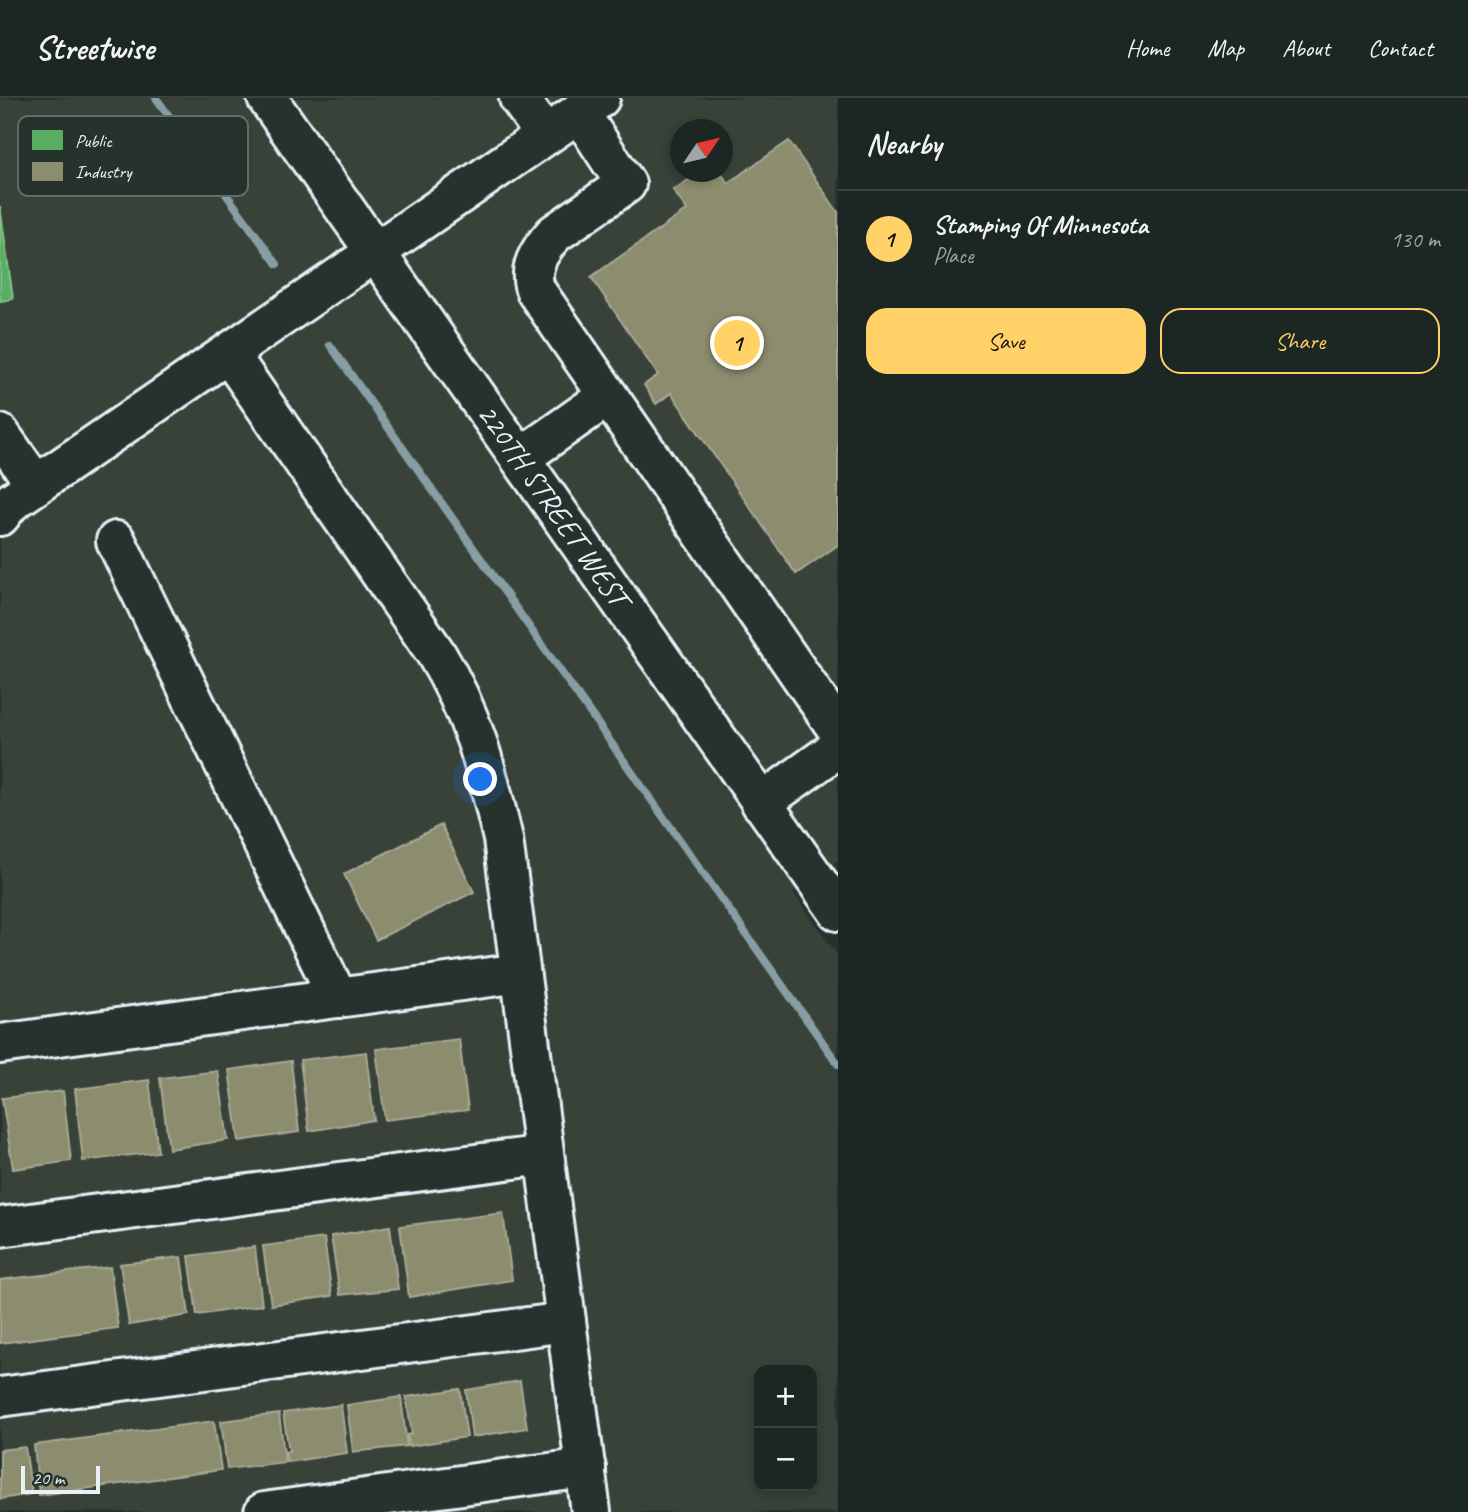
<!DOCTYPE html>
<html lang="en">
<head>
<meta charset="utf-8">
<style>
  :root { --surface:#1c2622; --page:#252e2a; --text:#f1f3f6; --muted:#a0a5a5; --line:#3a4340; --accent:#ffd166 }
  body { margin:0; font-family:Caveat,sans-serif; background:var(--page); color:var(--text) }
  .controls { position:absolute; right:21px; bottom:21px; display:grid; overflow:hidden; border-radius:14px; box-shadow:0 4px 10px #0003 }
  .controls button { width:63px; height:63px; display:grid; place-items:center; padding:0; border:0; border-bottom:2px solid var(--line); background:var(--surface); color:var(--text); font:35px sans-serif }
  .compass { position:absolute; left:670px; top:21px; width:63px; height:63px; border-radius:50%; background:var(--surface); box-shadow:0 4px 10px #0003; rotate:55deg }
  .scale { position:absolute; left:21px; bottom:18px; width:79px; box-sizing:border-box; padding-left:7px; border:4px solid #e8f1f8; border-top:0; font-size:19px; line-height:24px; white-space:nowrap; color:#e8f1f8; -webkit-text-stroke:5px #26332d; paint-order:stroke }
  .you { position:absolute; left:481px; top:682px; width:24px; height:24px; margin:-18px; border:5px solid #fff; border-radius:50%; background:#1a73e8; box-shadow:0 0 0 10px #1a73e833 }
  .badge { display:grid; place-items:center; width:46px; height:46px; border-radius:50%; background:var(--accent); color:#111; font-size:23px; font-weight:700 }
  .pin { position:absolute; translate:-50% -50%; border:4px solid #fff; box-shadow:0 2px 7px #0006 }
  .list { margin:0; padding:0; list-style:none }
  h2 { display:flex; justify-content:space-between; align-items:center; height:91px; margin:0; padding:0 28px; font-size:30px }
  h2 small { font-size:23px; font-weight:400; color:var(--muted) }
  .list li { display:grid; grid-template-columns:46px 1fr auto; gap:21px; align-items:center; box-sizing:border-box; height:98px; padding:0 28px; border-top:2px solid var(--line) }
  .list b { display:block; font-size:26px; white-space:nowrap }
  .list p { margin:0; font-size:23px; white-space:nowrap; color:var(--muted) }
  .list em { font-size:23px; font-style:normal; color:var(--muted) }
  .actions { display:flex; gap:14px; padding:21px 28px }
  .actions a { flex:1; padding:16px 0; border:2px solid var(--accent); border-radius:21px; text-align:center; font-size:24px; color:var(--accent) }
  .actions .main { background:var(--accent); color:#111 }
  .map { position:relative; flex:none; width:838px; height:1414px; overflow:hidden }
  header { display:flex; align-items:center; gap:42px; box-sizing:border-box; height:98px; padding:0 35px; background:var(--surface); border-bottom:2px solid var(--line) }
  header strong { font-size:33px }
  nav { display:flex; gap:38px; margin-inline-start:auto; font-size:24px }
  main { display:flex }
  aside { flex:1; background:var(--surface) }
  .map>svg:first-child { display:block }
  .built { fill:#394238; fill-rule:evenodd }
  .public { fill:#5aae61; stroke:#85c28e; stroke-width:2 }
  .industry { fill:#8c8c6e; stroke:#a8aa97; stroke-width:2 }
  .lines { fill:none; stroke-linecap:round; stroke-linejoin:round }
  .stream { stroke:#869ea4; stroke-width:8 }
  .minor-casing { stroke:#e8f1f8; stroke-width:44 }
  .minor { stroke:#26332d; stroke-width:38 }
  .labels { text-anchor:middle; stroke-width:7; stroke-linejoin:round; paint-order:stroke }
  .street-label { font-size:30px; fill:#e8f1f8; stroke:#26332d }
  .key { fill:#26332d; stroke:#606c6a; stroke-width:2 }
  .key-label { font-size:19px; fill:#e8f1f8 }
</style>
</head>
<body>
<header>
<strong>Streetwise</strong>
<nav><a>Home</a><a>Map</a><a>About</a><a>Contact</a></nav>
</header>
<main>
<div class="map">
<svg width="838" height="1414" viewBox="0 0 838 1414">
  <rect width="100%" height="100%" fill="#26332d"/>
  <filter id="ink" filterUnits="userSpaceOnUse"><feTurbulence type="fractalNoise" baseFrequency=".0143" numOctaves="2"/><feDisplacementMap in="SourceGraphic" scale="14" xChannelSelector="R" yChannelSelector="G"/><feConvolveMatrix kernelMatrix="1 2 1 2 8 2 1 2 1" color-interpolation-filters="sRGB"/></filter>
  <g filter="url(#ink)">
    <path class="built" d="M0,0H838V762L793,795L838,858V1414H0ZM680,32H722V74H680ZM759,1272H812V1388H759Z"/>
    <polygon class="public" points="0,108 13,201 0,203"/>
    <g class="industry">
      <polygon points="789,43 838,114 838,447 796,476 671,295 656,306 644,287 658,277 591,179 687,112 673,92 701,74 720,74 728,85"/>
      <polygon points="441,727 474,794 376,842 344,776"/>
      <polygon points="459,941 468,1012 385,1022 376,951"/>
      <polygon points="366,954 374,1022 309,1033 300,962"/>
      <polygon points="291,963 299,1034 239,1043 229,972"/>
      <polygon points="218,973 228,1042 169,1051 160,980"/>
      <polygon points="149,982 158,1054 83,1063 75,991"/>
      <polygon points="63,993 71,1063 13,1071 2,1000"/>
      <polygon points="503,1115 512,1182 409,1199 400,1128"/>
      <polygon points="390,1128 398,1191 340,1197 331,1138"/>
      <polygon points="324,1140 332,1198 271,1207 263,1148"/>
      <polygon points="255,1149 262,1207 197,1217 189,1158"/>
      <polygon points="181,1159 189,1217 129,1227 120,1166"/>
      <polygon points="110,1169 118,1230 0,1245 0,1182"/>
      <polygon points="520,1283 527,1330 472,1339 466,1292"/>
      <polygon points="460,1291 467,1339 409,1348 407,1337 412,1336 406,1299"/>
      <polygon points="401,1299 407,1348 353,1354 347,1307"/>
      <polygon points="341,1307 347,1355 287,1364 285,1354 289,1353 283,1315"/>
      <polygon points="279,1316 285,1364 227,1371 221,1323"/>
      <polygon points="214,1323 221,1372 39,1397 34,1347"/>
      <polygon points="25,1349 32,1396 0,1401 0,1352"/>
    </g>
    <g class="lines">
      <g class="stream">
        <polyline points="156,0 277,166"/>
        <polyline points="330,247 838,966"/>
      </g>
      <g class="minor-casing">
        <g id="minor">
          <polyline points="267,0 838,813"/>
          <polyline points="519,0 545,37"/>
          <path d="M579,14L626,86L554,136C539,153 527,171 536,193L838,632"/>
          <path d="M229,256L435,554C474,618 486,669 503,741L591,1414"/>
          <polyline points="0,336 36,387"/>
          <polyline points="520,360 608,298"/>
          <polyline points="0,418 10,405 36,387 600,0"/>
          <polyline points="116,443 338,900"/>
          <polyline points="761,705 838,650"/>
          <polyline points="0,946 520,875"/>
          <polyline points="0,1129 544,1057"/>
          <polyline points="0,1299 566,1224"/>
          <polyline points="264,1414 586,1370"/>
        </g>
      </g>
      <use href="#minor" class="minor"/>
    </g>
  </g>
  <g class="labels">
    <g class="street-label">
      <text transform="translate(553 407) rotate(55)" y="10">220TH STREET WEST</text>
    </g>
  </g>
  <rect x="18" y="18" width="230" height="80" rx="10" class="key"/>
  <rect x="32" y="32" width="31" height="20" fill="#5aae61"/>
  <rect x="32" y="64" width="31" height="19" fill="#8c8c6e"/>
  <g class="key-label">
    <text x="75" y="49">Public</text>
    <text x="75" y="80">Industry</text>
  </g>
</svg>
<div class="controls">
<button>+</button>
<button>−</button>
</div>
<svg class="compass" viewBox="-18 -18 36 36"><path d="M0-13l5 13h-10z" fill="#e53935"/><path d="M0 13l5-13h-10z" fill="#a0a5a5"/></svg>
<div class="scale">20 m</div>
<div class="you"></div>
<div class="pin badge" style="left:737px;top:245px">1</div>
</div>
<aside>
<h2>Nearby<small></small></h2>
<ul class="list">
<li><span class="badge">1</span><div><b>Stamping Of Minnesota</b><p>Place</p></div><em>130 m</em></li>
</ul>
<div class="actions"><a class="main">Save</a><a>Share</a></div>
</aside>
</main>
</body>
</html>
